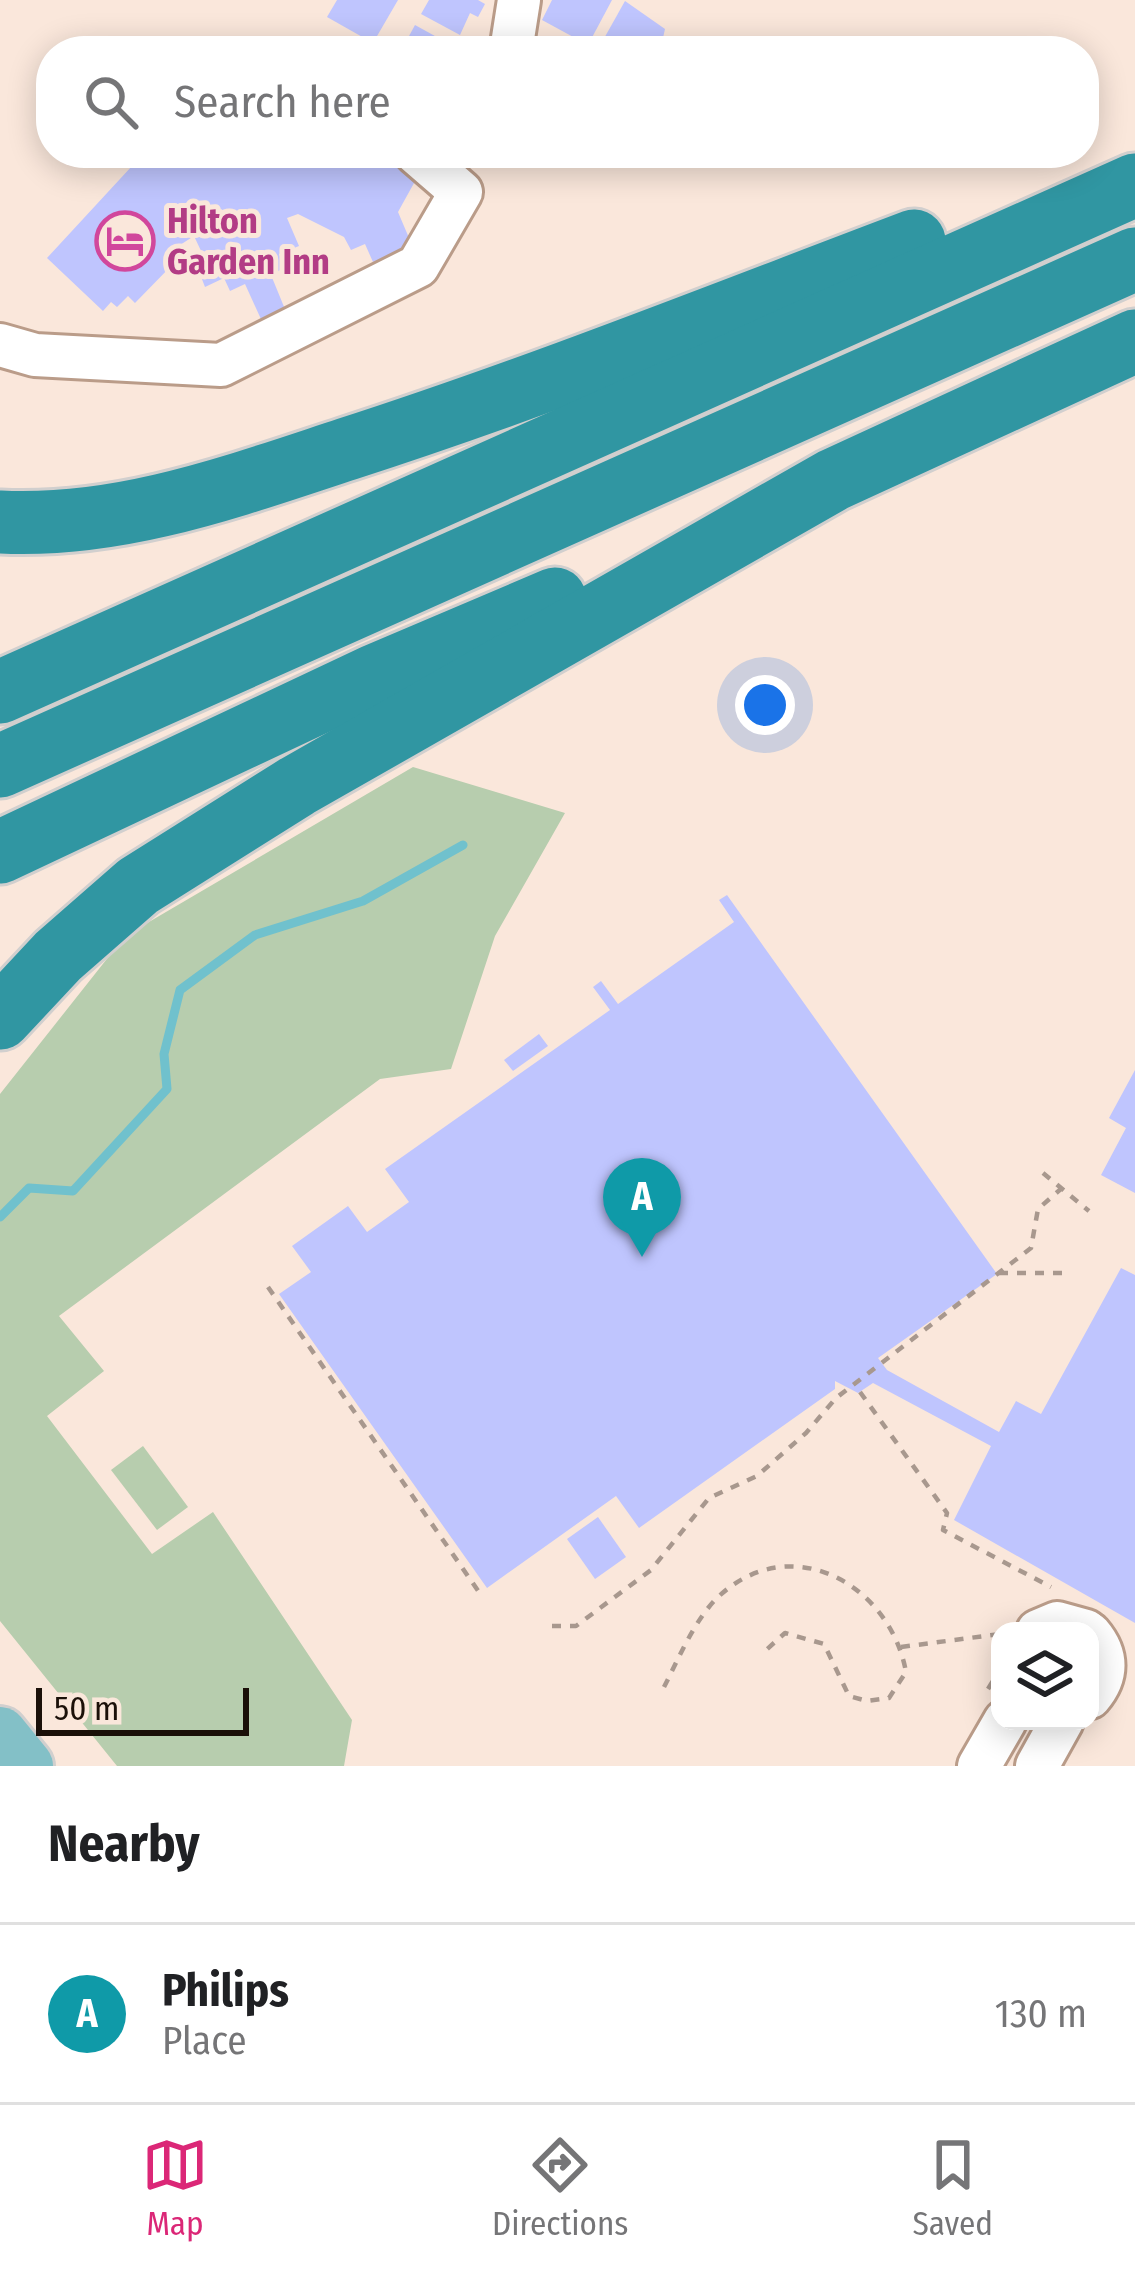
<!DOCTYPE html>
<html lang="en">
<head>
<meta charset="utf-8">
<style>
  :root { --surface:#fff; --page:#f6f6f6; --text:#202124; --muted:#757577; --line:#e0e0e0; --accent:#db2777 }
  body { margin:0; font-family:"Fira Sans Condensed",sans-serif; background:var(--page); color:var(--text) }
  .controls { position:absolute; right:36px; bottom:36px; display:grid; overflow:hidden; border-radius:24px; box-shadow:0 6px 30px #0003 }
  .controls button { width:108px; height:108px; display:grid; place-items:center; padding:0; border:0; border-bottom:3px solid var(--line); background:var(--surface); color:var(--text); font:60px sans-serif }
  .scale { position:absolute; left:36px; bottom:30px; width:213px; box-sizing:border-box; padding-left:12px; border:6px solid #1b1009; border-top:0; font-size:33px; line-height:42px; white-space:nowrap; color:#1b1009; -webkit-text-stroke:9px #fae7db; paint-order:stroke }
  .you { position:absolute; left:765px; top:705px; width:42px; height:42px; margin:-30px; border:9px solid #fff; border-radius:50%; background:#1a73e8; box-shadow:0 0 0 18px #1a73e833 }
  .badge { display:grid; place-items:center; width:78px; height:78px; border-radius:50%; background:var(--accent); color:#fff; font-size:39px; font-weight:700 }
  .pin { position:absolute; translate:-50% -99px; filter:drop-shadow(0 3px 6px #0008) }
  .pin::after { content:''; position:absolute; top:63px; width:42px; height:36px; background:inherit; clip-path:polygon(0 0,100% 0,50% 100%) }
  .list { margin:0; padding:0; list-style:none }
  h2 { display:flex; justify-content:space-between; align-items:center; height:156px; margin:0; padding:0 48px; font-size:51px }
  h2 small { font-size:39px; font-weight:400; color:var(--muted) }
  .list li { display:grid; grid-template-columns:78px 1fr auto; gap:36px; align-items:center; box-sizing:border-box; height:180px; padding:0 48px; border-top:3px solid var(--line) }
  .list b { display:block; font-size:45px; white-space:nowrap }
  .list p { margin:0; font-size:39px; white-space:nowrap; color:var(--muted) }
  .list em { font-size:39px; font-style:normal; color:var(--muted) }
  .icon { flex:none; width:66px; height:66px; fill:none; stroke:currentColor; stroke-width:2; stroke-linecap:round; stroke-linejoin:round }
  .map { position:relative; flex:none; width:1135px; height:1766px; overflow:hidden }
  .search { position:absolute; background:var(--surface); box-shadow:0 6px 30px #0003; left:36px; right:36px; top:36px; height:132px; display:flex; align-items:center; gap:30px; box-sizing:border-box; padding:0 42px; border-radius:48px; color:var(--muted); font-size:45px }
  .sheet { height:336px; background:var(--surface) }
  nav { display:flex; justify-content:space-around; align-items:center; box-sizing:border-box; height:168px; border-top:3px solid var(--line); background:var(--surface); font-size:33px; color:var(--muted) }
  nav a { display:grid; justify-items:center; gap:6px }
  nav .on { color:var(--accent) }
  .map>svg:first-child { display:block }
  .green { fill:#b7cdae }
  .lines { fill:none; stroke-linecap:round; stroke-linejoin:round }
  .stream { stroke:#70c1cd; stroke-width:9 }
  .building { fill:#bfc5fe }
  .minor-casing { stroke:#ba9c89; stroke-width:48 }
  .major-casing { stroke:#d1cfce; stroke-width:60 }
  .highway-casing { stroke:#d1cfce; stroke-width:69 }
  .path { stroke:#a8988e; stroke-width:4.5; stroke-dasharray:9 9; stroke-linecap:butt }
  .minor { stroke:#fff; stroke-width:42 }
  .major { stroke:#83c0c7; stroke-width:54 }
  .highway { stroke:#3096a2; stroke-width:63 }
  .labels { text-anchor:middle; stroke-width:10; stroke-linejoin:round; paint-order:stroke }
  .hotel-label { font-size:36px; font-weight:bold; fill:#b23c85; stroke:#fae7db; text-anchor:start }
</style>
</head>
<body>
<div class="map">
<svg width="1135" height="1766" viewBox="0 0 1135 1766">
  <rect width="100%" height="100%" fill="#fae7db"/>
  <g class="green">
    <polygon points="413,767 565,813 495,936 451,1069 380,1079 59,1316 104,1371 47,1416 152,1554 213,1512 352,1720 344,1766 117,1766 0,1621 0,1094 125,936"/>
    <polygon points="143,1446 188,1507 157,1530 111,1470"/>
  </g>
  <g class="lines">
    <polyline class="stream" points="0,1217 29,1188 73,1191 167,1089 164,1054 180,990 255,935 363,901 463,845"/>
  </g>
  <g class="building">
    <polygon points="337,0 398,0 373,43 327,17"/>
    <polygon points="429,0 478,0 485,4 478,17 470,13 460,35 421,14"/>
    <polygon points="552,0 612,0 588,45 542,20"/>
    <polygon points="625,1 665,29 660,51 597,51"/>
    <polygon points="415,25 453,46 451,51 402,49"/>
    <polygon points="144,153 382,153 419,174 398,212 412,245 373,262 365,244 351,250 344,237 298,214 287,218 299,246 279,254 284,268 271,275 289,319 265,328 245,284 230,291 224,278 205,287 193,256 202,253 194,236 166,254 174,263 135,303 128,296 117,307 111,302 103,311 47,258"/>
    <polygon points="727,895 997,1274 878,1358 887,1370 999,1432 1016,1401 1041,1414 1121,1268 1135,1275 1135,1623 954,1520 991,1446 873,1383 858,1393 835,1381 835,1389 639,1528 616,1496 487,1588 279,1294 311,1272 292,1246 348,1206 367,1232 409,1202 385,1169 610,1010 593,987 601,981 618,1004 734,922 719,900"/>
    <polygon points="539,1034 548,1046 513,1071 504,1060"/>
    <polygon points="1135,1070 1135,1193 1101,1175 1126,1128 1109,1118"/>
    <polygon points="598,1517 626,1557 595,1579 567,1539"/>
  </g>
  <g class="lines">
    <g class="minor-casing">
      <g id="minor">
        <polyline points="511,51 519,0"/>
        <polyline points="0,345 35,355 221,365 418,266 461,192 416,153"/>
        <polyline points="1038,1631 1057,1623 1086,1631"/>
        <path d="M1090,1634C1108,1655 1108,1676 1090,1697"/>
        <polyline points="979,1766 1005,1721"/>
        <polyline points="1037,1766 1062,1721"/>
      </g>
    </g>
    <g class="major-casing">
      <polyline id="major" points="0,1734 26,1766"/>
    </g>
    <g class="highway-casing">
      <g id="highway">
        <path d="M0,522C121,528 234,486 347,449C539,387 726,312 914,241"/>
        <polyline points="0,692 1135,185"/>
        <polyline points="0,766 1135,259"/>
        <polyline points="0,852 374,676 555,599"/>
        <polyline points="0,1018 58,956 138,886 297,786 833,480 1135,341"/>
      </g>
    </g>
    <g class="path">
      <polyline points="1043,1173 1089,1211"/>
      <polyline points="999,1273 1071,1273"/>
      <polyline points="268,1287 481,1595"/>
      <polyline points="860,1392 947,1513 943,1530 1051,1587"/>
      <polyline points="552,1626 576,1626 651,1570 709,1498 757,1476 806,1433 836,1398 1031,1248 1038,1209 1062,1188"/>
      <polyline points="901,1647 1000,1634"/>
      <path d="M664,1687C679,1658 694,1621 717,1598C790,1528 890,1584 906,1672L889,1698L867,1701L849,1696L824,1644L785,1633L765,1651"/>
      <polyline points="988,1689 1000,1669"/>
    </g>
    <use href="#minor" class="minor"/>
    <use href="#major" class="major"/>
    <use href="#highway" class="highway"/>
  </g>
  <defs>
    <g id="hotel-ring" transform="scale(3)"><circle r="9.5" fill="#fae7db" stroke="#d1479c" stroke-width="1.5"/><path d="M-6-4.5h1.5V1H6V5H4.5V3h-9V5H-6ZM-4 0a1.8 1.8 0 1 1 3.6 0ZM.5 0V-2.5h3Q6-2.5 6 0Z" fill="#d1479c"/></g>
  </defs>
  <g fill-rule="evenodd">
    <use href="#hotel-ring" x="125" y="241"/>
  </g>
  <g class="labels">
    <g class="hotel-label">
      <text x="167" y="233">Hilton<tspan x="167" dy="41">Garden Inn</tspan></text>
    </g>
  </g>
</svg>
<div class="controls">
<button><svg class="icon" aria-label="layers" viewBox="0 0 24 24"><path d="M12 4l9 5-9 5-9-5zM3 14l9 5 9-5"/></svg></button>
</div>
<div class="scale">50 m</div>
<div class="you"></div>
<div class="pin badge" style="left:642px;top:1257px;background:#0f9aa8">A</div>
<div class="search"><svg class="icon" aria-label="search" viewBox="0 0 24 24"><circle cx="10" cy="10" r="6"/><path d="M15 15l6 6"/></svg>Search here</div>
</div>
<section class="sheet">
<h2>Nearby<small></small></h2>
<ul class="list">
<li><span class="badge" style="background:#0f9aa8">A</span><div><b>Philips</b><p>Place</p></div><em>130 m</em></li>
</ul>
</section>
<nav>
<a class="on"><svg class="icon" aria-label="map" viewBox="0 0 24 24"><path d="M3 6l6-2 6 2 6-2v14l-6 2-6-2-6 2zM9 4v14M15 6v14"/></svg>Map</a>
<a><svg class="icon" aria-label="directions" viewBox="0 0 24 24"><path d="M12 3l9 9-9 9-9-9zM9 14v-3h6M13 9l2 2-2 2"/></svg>Directions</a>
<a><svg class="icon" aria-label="saved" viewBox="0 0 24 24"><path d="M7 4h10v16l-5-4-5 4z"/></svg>Saved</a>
</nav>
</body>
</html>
